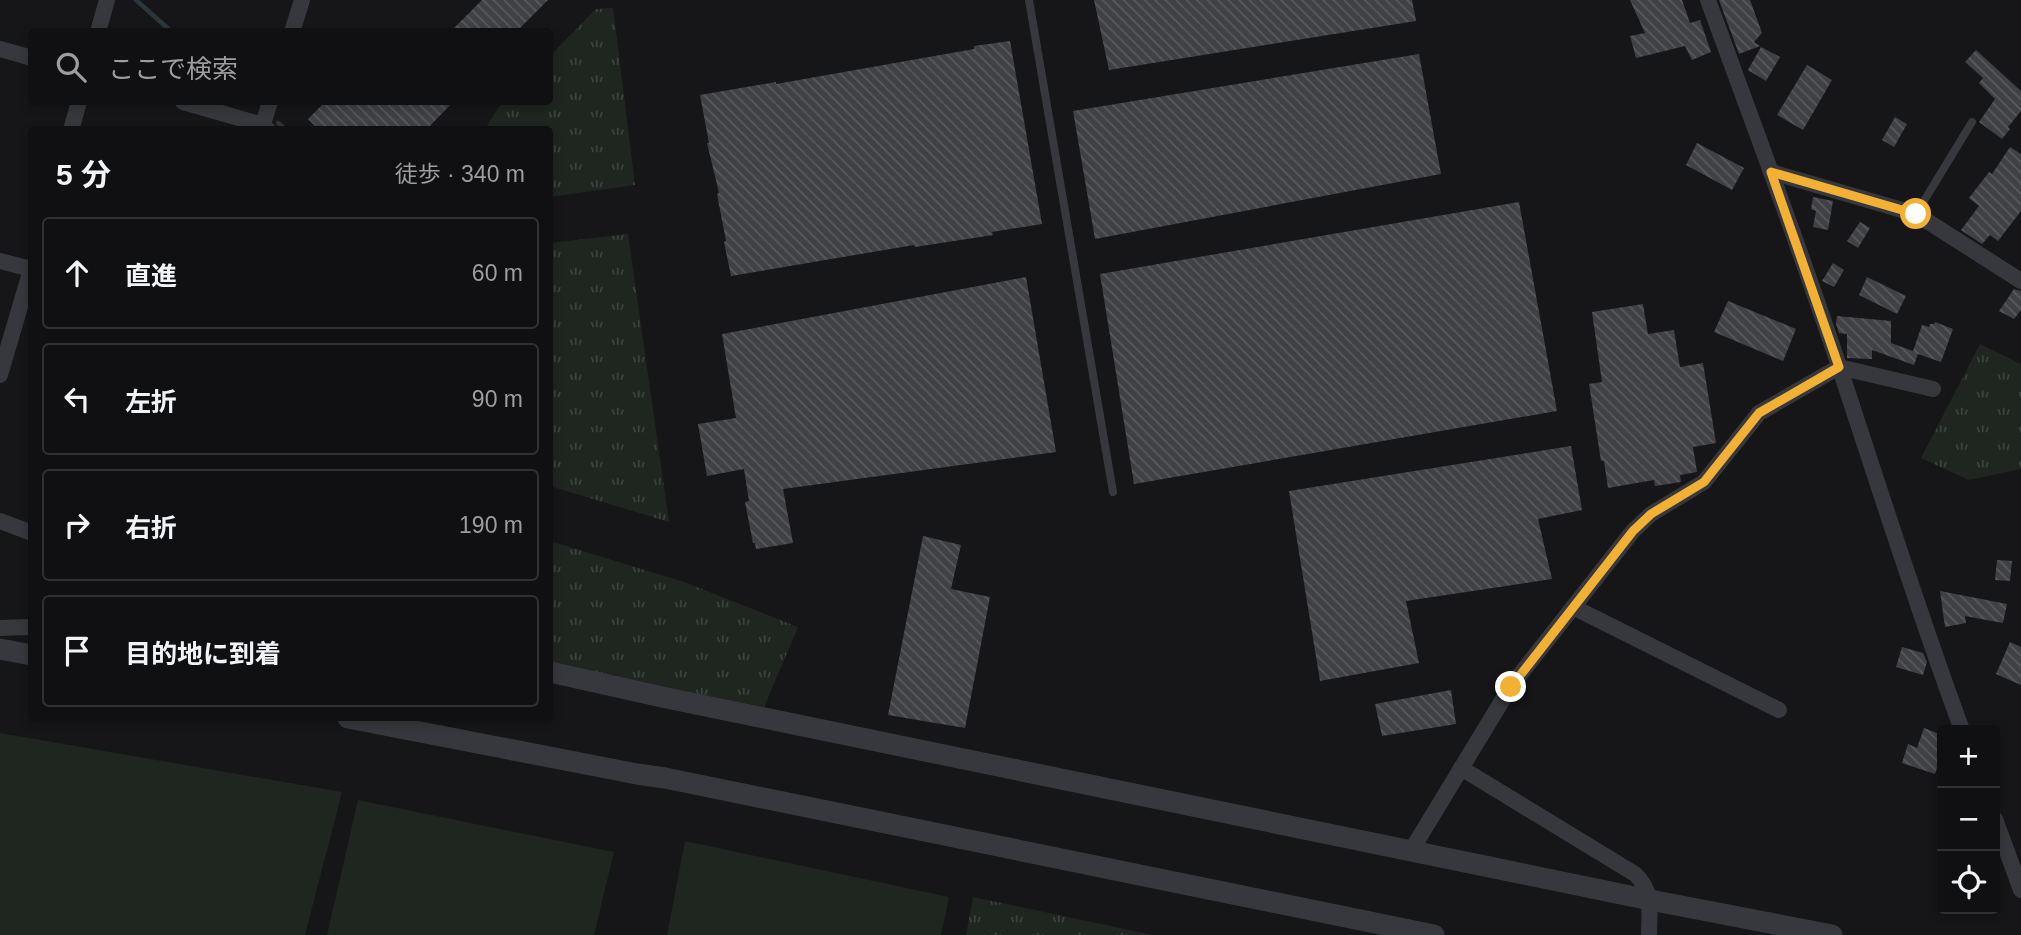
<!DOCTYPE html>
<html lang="ja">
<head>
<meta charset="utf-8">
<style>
  :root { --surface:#101012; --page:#1e1e20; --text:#f1f3f6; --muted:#9c9d9f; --line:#303032 }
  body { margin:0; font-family:Helvetica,"Noto Sans JP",sans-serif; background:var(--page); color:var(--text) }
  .controls { position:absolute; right:21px; bottom:21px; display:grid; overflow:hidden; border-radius:7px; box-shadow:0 4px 10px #0003 }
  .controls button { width:63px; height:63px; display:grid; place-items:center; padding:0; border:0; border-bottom:2px solid var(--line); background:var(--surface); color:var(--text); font:35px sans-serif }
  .stop { position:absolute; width:21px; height:21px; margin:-16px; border:5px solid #f2b134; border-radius:50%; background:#fff }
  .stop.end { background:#f2b134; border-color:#fff; box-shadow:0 2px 7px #0008 }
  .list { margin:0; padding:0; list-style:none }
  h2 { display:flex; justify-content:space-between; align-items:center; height:91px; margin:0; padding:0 28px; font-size:30px }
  h2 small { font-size:23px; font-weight:400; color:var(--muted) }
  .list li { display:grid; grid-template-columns:46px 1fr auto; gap:21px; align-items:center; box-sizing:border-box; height:112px; margin:0 14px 14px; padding:0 14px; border:2px solid var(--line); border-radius:7px }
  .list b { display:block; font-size:26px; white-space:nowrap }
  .list em { font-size:23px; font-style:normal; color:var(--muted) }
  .icon { flex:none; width:38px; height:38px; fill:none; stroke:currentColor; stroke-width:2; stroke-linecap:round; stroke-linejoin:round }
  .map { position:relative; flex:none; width:2021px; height:935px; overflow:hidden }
  .search { position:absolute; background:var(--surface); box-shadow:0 4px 10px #0003; left:28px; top:28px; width:525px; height:77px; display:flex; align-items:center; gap:18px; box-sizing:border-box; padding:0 24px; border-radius:7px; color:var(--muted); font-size:26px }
  .panel { position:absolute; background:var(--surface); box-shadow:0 4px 10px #0003; left:28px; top:126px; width:525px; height:595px; border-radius:7px }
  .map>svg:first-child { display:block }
  .grass { fill:url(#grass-tufts) }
  .garden { fill:#1e261f }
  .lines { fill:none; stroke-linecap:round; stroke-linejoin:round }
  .stream { stroke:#2c353c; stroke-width:4.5 }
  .building { fill:url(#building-back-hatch) }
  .service { stroke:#37383d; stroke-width:8 }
  .minor { stroke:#37383d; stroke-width:16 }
  .tertiary { stroke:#37383d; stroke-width:21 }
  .route { stroke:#f2b134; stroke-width:9 }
</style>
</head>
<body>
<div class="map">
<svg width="2021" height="935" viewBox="0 0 2021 935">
  <defs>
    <pattern id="grass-tufts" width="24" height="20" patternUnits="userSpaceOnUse" patternTransform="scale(1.75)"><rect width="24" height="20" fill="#1e261f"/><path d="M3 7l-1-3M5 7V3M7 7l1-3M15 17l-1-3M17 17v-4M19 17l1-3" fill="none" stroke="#3c433d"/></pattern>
    <pattern id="building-back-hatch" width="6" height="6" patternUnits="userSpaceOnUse" patternTransform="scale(1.75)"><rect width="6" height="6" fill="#404145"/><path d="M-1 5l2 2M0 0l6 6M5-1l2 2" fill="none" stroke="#595a5e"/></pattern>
  </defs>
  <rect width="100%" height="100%" fill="#161618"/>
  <g class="grass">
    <polygon points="613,8 635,185 550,197 550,130 485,129 498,108 504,102 550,102 550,56 596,9"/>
    <polygon points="628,234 669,522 550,486 550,243"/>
    <polygon points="1980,344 2021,364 2021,469 1969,480 1921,458"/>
    <polygon points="550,541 684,582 798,627 764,707 550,665"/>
    <polygon points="973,897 1153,935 966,935"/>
  </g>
  <g class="garden">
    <polygon points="0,733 342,792 305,935 0,935"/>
    <polygon points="358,800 614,852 594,935 327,935"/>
    <polygon points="685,841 949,897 941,935 667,935"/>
  </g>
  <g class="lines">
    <g class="stream">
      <polyline points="136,0 172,32"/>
      <polyline points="254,102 255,103"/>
      <polyline points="278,123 286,130"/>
    </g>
  </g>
  <g class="building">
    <polygon points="482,0 548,0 516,32 450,32"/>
    <polygon points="1094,0 1412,0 1416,21 1109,70"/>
    <polygon points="1630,0 1682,0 1690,23 1700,20 1711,52 1692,60 1685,46 1636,58 1630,36 1645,33"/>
    <polygon points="1719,0 1750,0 1762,33 1754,42 1760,46 1739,54"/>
    <polygon points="1010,41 1042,224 992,232 993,235 915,247 914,245 731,276 724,242 726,241 717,194 719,193 707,143 709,143 700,95 776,82 776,84 974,49 974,46"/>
    <polygon points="1761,47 1780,57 1766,81 1748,70"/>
    <polygon points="1976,50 2021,91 2021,111 2008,127 2010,129 2002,139 1979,122 1995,99 1979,83 1983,78 1965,62"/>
    <polygon points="1419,54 1441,174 1095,239 1073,111"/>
    <polygon points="1807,65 1832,80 1803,130 1777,115"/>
    <polygon points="325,102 453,102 426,130 319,130 308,119"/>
    <polygon points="1895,117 1907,124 1894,147 1882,140"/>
    <polygon points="1697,143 1744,168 1732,190 1686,165"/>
    <polygon points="2010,147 2021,154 2021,211 1998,241 1990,235 1982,244 1961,230 1979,206 1969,198 1989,172 1992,174"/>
    <polygon points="1813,197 1833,201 1828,230 1813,227 1816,211 1811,209"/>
    <polygon points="1519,202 1557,411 1134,484 1100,274"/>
    <polygon points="1860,222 1870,228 1858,248 1847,241"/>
    <polygon points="1833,263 1844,270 1834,287 1822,281"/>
    <polygon points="1026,277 1056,452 783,489 793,543 756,549 755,543 753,543 745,502 749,501 744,469 707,476 698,424 736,418 722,334"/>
    <polygon points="1867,277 1906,296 1897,314 1859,295"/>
    <polygon points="2014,289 2021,291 2021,310 2014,319 1999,311"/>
    <polygon points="1728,301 1796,329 1783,361 1714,332"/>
    <polygon points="1643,304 1648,334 1674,330 1680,367 1703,363 1716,443 1693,447 1697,472 1680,475 1681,482 1655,486 1654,480 1608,488 1604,461 1601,461 1589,384 1602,382 1592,312"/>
    <polygon points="1837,316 1891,321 1891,343 1913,351 1922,325 1929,327 1930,324 1934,324 1935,322 1953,329 1941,362 1918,354 1914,365 1872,350 1872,359 1847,358 1847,334 1839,333 1836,324"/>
    <polygon points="1571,446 1582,510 1538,519 1552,579 1406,601 1419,663 1320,681 1289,491"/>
    <polygon points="923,536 961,545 951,589 990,597 965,728 888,715"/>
    <polygon points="1997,560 2012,561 2010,581 1995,580"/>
    <polygon points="1940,591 2007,604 2003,623 1965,616 1966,623 1945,627"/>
    <polygon points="2010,642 2021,647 2021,685 1996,674"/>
    <polygon points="1902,647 1923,653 1927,662 1923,675 1896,667"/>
    <polygon points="1451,690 1456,724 1382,736 1375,704"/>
    <polygon points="1924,728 1942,735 1942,754 1935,774 1902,763 1908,744 1917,748"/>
  </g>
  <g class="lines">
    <g class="service">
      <polyline points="1029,0 1113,492"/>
      <polyline points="1916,214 1972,122"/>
    </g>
    <g class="minor">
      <path d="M1708,0C1753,123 1799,245 1840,369C1880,490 1918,611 1962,730"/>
      <polyline points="98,32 107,0"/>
      <polyline points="292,32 302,0"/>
      <polyline points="0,49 32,58"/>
      <polyline points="183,102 263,125 268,130"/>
      <polyline points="71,130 79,102"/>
      <polyline points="261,130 270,102"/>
      <polyline points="1771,172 1916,214 2021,281"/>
      <polyline points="0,261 31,269"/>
      <polyline points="0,375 32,266"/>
      <polyline points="0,521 32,533"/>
      <polyline points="1573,607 1779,710"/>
      <polyline points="0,628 32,627"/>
      <path d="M1461,768L1635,874C1654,892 1649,910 1649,934"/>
      <polyline points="1995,819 2021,890"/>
      <polyline points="1411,851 1511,686 1633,531 1651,514 1704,482 1759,413 1839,367 1933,389"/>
    </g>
    <g class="tertiary">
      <polyline points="0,649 32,655"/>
      <polyline points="550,672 662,697 1650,900 1832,935"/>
      <polyline points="348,718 637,774 665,778 1434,935"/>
    </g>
  </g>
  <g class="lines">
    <polyline class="route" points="1511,687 1633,531 1651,514 1704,482 1759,413 1839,367 1771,172 1916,214"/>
  </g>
</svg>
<div class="controls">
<button>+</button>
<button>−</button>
<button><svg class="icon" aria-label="locate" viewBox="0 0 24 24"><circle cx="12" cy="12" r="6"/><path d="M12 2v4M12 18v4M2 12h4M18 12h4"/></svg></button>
</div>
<div class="stop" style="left:1916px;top:214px"></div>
<div class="stop end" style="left:1511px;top:687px"></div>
<div class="search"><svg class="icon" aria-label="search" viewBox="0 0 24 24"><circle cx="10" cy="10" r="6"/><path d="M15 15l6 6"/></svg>ここで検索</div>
<section class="panel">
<h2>5 分<small>徒歩 · 340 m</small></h2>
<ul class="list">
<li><svg class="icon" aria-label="ahead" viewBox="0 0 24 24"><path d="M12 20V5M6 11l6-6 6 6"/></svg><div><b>直進</b></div><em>60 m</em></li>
<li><svg class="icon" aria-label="left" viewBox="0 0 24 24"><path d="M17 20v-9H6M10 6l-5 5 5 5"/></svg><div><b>左折</b></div><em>90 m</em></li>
<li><svg class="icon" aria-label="right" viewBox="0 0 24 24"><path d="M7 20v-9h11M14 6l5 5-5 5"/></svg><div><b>右折</b></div><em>190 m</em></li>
<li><svg class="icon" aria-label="arrive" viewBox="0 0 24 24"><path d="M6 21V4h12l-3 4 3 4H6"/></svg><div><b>目的地に到着</b></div></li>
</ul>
</section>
</div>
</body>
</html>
